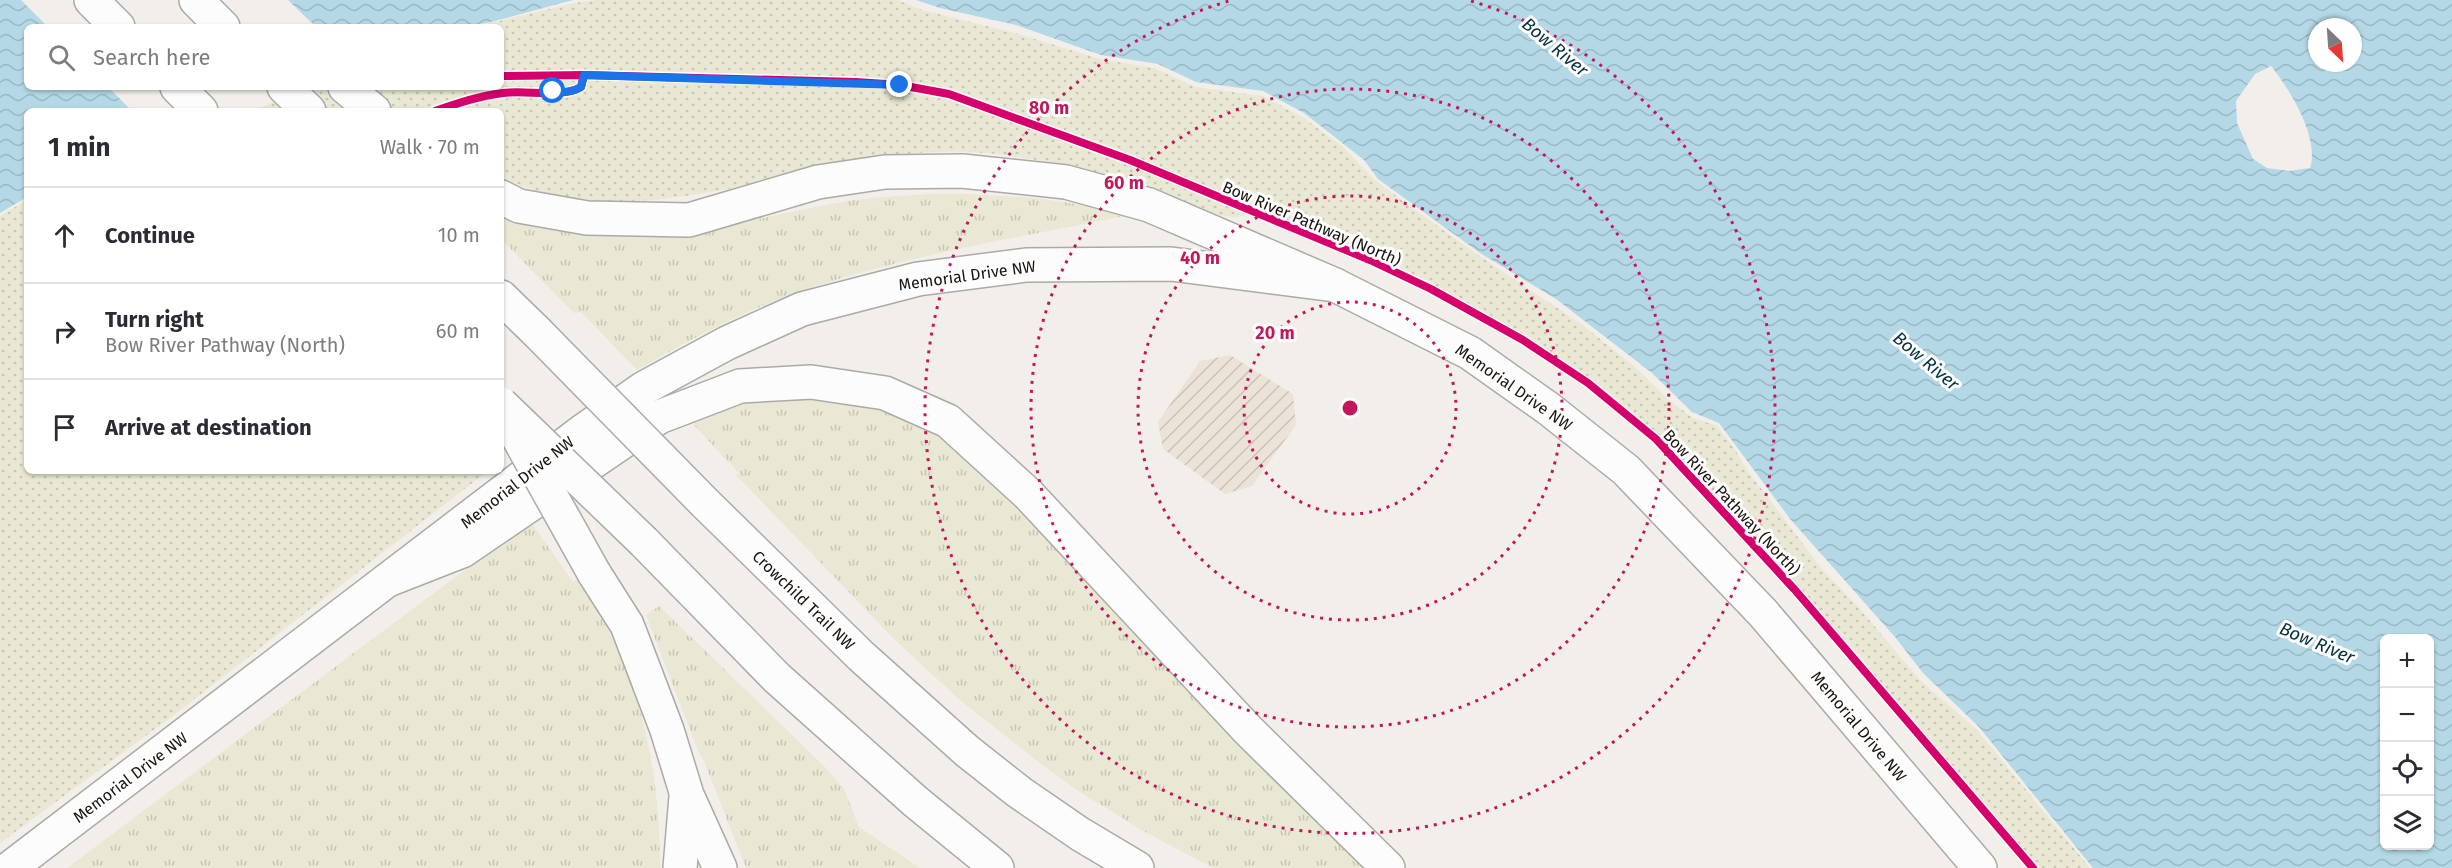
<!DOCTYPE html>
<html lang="en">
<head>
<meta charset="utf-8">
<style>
  :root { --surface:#fff; --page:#f7f7f7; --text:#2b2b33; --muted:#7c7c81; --line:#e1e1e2 }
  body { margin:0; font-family:"Fira Sans",sans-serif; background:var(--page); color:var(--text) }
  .controls { position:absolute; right:18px; bottom:18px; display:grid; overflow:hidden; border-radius:9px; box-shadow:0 2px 4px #0004 }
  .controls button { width:54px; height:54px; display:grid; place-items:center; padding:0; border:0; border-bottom:2px solid var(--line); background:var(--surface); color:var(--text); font:30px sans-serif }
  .compass { position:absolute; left:2308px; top:18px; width:54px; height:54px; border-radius:50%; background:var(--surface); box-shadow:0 2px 4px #0004; rotate:155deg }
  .stop { position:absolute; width:18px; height:18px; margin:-14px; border:4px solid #1a73e8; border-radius:50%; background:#fff }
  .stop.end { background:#1a73e8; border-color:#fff; box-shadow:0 2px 6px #0008 }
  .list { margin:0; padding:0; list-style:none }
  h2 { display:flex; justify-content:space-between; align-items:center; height:78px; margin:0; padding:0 24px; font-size:26px }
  h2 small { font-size:20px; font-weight:400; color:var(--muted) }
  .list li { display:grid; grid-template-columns:39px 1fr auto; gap:18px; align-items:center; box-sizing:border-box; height:96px; padding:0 24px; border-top:2px solid var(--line) }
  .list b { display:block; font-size:22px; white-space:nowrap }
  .list p { margin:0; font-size:20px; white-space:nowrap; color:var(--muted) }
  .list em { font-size:20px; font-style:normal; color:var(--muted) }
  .icon { flex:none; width:33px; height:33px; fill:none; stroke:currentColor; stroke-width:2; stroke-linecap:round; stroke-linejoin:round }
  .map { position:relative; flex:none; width:2452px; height:868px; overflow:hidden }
  .search { position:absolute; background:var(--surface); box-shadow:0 2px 4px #0004; left:24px; top:24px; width:480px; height:66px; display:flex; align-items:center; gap:15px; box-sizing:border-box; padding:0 21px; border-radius:9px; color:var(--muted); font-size:22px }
  .panel { position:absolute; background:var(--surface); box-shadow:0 2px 4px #0004; left:24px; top:108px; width:480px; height:366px; border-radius:9px }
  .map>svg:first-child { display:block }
  .industrial { fill:url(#industrial-furrows) }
  .grass { fill:url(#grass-tufts) }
  .park { fill:url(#park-dots) }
  .water { fill:url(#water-waves); fill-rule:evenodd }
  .pier { fill:#f2eee9 }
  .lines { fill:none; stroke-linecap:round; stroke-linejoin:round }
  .major-casing { stroke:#adaaa6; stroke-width:36 }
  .highway-casing { stroke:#adaaa6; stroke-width:36 }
  .major { stroke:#fdfcfc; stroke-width:33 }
  .highway { stroke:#fdfcfc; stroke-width:33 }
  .highway-bridge-casing { stroke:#adaaa6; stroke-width:36; stroke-linecap:butt }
  .highway-bridge { stroke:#fdfcfc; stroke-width:33 }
  .cycleway-casing { stroke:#fefdfb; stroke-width:11 }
  .cycleway { stroke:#d6006c; stroke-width:8 }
  .route { stroke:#1a73e8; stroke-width:8 }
  .ring { fill:none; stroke:#c2185b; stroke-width:3; stroke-dasharray:3 6 }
  .labels { text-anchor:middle; stroke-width:6; stroke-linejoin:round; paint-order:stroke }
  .street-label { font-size:16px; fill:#161310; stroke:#fefdfb }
  .water-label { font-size:18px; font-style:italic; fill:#023342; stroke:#fefdfb }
  .centre { fill:#c2185b; stroke:#fefdfb; stroke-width:3 }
  .ring-label { font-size:18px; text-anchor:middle; font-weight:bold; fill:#c2185b; stroke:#fefdfb; stroke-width:6; stroke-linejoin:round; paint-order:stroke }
</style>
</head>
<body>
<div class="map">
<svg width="2452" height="868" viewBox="0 0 2452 868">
  <defs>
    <pattern id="industrial-furrows" width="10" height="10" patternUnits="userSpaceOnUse" patternTransform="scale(1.5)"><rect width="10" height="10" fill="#ece3d8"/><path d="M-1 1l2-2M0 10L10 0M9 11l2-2" fill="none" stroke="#cac2b8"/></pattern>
    <pattern id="grass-tufts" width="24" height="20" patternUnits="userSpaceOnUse" patternTransform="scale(1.5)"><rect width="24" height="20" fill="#e9e8d4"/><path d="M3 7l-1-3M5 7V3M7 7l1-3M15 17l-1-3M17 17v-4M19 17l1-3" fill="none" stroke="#c7c6b5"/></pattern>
    <pattern id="park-dots" width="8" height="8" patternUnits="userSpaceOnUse" patternTransform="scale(1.5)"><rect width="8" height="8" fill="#e9e8d4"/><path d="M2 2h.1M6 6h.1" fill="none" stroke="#c7c6b5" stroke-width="1.8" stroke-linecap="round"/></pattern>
    <pattern id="water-waves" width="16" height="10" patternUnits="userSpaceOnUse" patternTransform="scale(1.5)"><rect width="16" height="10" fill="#b5d8e6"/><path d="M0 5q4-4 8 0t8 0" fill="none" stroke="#9bb8c4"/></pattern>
  </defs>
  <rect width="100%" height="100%" fill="#f2eee9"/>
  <polygon class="industrial" points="1230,355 1293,394 1296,425 1252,486 1225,494 1163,449 1158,422 1200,361"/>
  <g class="grass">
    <path d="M929,194H967L1036,198L1089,206L1129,215C1022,237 913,254 810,288C749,308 692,338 637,370L581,312L574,313L501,239V214C539,223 578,234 617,236C695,238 767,215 842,202C871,197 900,196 929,194Z"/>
    <polygon points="790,393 868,402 948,439 976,463 1373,868 1213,868 1147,833 1083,794 1050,771 961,701 895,640 736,475 739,473 690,421 747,400"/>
    <path d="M530,521L573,582L578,579C596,610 616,640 628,673C651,736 660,802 660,868H67Z"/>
    <polygon points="659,606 825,767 844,789 859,827 920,868 746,868 704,761 698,751 646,615"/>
  </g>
  <g class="park">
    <path d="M596,0H897L922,10L1015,33L1100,59L1154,68L1195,87L1263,96L1304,118L1342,146L1376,181L1399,198L1478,255L1581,324L1634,366L1670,401L1693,418L1717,426L1734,448L1747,470L1822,569L1859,608L1920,680L1977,730L2090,868H2027L1805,596L1681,461L1590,383L1529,340L1372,252L1259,209C1251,212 1237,219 1229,217C1208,213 1185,202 1164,196C1101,175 1037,155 970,152C816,144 650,247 501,177V111H253L308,87H501V27H475L574,3Z"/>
    <polygon points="27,200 27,471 484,471 485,473 170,718 0,843 0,216"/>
  </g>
  <g class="water">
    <polygon points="0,0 573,0 491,22 463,27 27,27 27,87 296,87 240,111 27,111 27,197 0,213"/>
    <path d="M916,0H2452V868H2093L1979,727L1923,673L1895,637L1791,520L1719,423L1692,412L1652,373L1556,299L1480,253L1378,179L1364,160L1304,113L1263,91L1196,82L1158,64L1101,55L1016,25L940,8ZM2317,27H2353V63H2317ZM2271,66C2289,88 2320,138 2310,168L2289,171L2267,168L2253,159L2237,123L2236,101L2255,74ZM2384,638H2430V846H2384Z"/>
  </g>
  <g class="pier">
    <polygon points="21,0 288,0 316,27 48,27"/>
    <polygon points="108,87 299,87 298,90 248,111 132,111"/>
  </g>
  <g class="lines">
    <g class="major-casing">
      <polyline id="major" points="10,868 580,433 644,388 727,343 802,309 918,279 1026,265 1171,264 1335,285 1470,353 1549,409 1626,470 1763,613 1980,868"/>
    </g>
    <g class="highway-casing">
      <g id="highway">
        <polyline points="91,0 118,27"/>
        <polyline points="196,0 223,27"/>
        <polyline points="177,87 201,111"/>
        <polyline points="284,87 309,111"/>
        <polyline points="345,87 374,111"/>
        <polyline points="501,197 519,206 587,218 689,220 818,182 885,172 962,171 1066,182 1149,205 1335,285"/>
        <polyline points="501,297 537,332"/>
        <polyline points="705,503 861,656 967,751 1019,792 1080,834 1137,868"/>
        <polyline points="644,542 777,678 916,802 997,868"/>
        <polyline points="594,573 627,625 667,730 687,795 720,868"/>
        <polyline points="388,580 462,551 659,417 740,386 811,382 885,393 948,421 1028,494 1248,730 1388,868"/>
        <polyline points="680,868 686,797"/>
      </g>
    </g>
    <use href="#major" class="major"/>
    <use href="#highway" class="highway"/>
    <g class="highway-bridge-casing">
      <g id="highway-bridge">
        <polyline points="537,332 705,503"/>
        <polyline points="501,404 644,542"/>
        <polyline points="513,428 594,573"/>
      </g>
    </g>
    <use href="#highway-bridge" class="highway-bridge"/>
    <g class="cycleway-casing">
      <g id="cycleway">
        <polyline points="501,76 584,75 856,82 900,85 949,94 1130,160 1370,260 1431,289 1523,340 1588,383 1656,439 1795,590 2033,868"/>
        <path d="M435,111C458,103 479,96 503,93C525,90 564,98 581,87L584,75"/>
      </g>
    </g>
    <use href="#cycleway" class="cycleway"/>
  </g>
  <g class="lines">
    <path class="route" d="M553,91C564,92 572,93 581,87L584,75L900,85"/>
  </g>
  <g class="ring">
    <circle cx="1350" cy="408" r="106"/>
    <circle cx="1350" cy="408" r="212"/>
    <circle cx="1350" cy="408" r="319"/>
    <path d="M1471 1A425 425 0 1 1 1229 1"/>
  </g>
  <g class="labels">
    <g class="street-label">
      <text transform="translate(1312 223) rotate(23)" y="6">Bow River Pathway (North)</text>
      <text transform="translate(967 275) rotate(-8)" y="6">Memorial Drive NW</text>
      <text transform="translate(1514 387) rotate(35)" y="6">Memorial Drive NW</text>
      <text transform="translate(517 482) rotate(-38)" y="6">Memorial Drive NW</text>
      <text transform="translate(1732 502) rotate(47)" y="6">Bow River Pathway (North)</text>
      <text transform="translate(804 600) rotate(44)" y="6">Crowchild Trail NW</text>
      <text transform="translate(1859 726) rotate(50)" y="6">Memorial Drive NW</text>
      <text transform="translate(130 777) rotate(-37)" y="6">Memorial Drive NW</text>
    </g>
    <g class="water-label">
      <text transform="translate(1555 47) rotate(40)" y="6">Bow River</text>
      <text transform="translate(1926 361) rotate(40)" y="6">Bow River</text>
      <text transform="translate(2317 643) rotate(23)" y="6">Bow River</text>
    </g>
  </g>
  <circle cx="1350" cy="408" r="9" class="centre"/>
  <g class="ring-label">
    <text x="1049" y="114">80 m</text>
    <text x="1124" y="189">60 m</text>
    <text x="1200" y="264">40 m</text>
    <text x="1275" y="339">20 m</text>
  </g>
</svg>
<div class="controls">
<button>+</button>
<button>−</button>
<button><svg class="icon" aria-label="locate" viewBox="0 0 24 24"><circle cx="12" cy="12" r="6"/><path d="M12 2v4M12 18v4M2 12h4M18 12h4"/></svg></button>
<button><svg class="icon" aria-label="layers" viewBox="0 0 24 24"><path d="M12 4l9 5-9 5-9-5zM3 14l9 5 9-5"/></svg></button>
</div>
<svg class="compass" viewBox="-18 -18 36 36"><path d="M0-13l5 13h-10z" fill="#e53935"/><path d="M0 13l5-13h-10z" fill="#7c7c81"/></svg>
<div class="stop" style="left:553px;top:91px"></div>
<div class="stop end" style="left:900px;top:85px"></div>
<div class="search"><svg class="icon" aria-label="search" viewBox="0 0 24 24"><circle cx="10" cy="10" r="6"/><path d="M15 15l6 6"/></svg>Search here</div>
<section class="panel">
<h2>1 min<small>Walk · 70 m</small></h2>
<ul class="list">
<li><svg class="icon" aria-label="ahead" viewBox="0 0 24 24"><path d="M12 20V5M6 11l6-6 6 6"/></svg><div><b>Continue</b></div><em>10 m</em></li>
<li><svg class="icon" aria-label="right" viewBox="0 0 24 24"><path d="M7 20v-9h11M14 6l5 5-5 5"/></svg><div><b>Turn right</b><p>Bow River Pathway (North)</p></div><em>60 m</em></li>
<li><svg class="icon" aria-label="arrive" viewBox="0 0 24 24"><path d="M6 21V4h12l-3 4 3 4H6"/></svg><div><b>Arrive at destination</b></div></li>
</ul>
</section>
</div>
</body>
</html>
